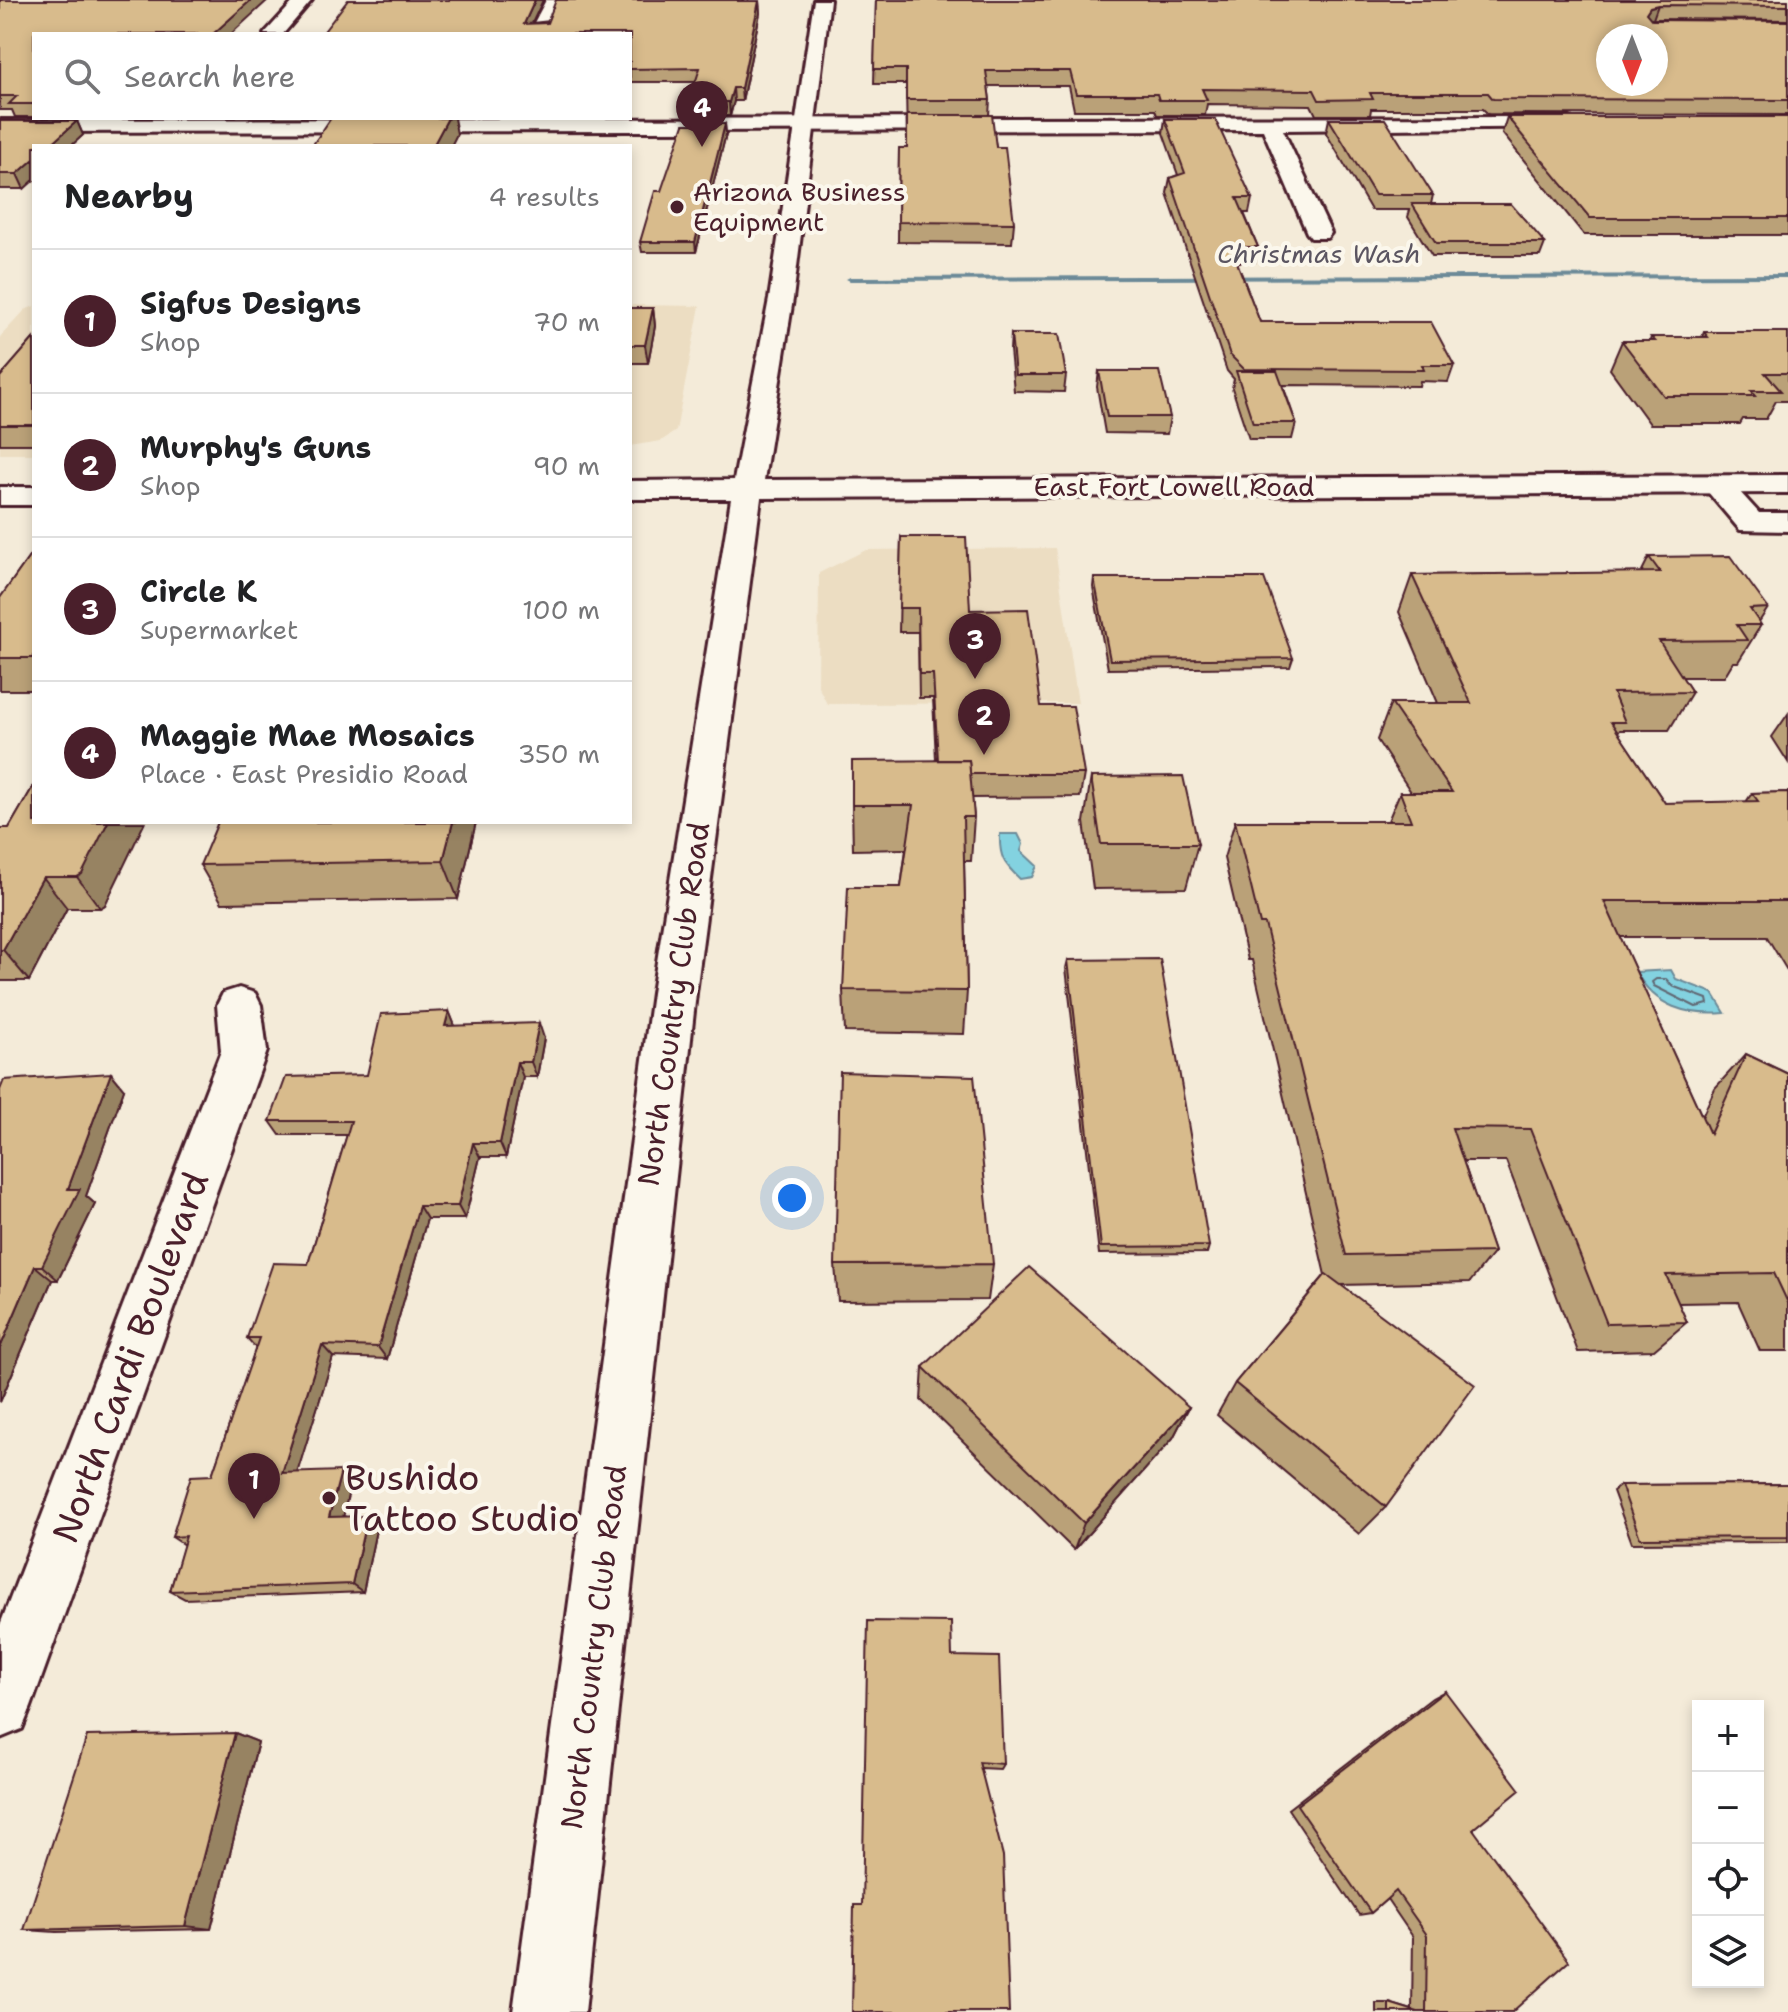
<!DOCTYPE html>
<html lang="en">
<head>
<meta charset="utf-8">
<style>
  :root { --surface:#fff; --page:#f2f2f2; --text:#202124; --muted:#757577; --line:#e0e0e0; --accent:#4a1f2b }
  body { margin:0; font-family:"Shantell Sans",sans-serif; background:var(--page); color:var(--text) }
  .controls { position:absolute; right:24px; bottom:24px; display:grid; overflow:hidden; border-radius:0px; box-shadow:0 4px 12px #0003 }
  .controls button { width:72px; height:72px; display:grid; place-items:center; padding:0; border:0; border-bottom:2px solid var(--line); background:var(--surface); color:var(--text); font:40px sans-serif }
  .compass { position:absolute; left:1596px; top:24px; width:72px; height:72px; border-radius:50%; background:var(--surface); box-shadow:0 4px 12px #0003; rotate:180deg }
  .you { position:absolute; left:792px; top:1198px; width:28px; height:28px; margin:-20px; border:6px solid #fff; border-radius:50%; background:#1a73e8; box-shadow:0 0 0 12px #1a73e833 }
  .badge { display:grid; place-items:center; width:52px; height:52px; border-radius:50%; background:var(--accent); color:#fff; font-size:26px; font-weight:700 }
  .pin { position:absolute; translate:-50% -66px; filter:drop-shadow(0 2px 4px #0008) }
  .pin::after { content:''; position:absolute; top:42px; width:28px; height:24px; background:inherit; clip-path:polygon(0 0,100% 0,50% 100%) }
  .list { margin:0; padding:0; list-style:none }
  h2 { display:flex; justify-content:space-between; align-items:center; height:104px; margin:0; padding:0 32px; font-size:34px }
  h2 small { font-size:26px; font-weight:400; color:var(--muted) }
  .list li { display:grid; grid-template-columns:52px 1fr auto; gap:24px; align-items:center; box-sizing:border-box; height:144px; padding:0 32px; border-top:2px solid var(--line) }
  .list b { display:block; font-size:30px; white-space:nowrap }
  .list p { margin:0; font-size:26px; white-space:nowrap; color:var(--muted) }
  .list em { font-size:26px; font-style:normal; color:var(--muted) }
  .icon { flex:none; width:44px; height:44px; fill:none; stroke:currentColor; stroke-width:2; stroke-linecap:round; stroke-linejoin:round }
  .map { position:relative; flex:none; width:1788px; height:2012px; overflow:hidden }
  .search { position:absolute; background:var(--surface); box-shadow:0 4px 12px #0003; left:32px; top:32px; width:600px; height:88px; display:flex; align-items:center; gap:20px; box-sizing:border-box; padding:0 28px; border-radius:0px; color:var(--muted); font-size:30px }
  .panel { position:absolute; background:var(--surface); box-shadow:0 4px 12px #0003; left:32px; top:144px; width:600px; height:680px; border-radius:0px }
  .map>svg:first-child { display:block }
  .built { fill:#ecddc2 }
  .water { fill:#83d2e0; stroke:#6c8a98; stroke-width:2 }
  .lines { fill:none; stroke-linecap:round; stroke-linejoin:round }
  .shore { stroke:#616773; stroke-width:2 }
  .stream { fill:#6c8a98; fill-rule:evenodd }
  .minor-casing { stroke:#4a1f2b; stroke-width:6 }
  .secondary-casing { stroke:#4a1f2b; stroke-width:6 }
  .minor { fill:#fbf7ec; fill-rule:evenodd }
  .secondary { fill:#fbf7ec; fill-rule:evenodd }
  .wall { fill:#baa178; stroke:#4a1f2b; stroke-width:2 }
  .shaded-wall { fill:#978362; stroke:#4a1f2b; stroke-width:2 }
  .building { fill:#d8bb8c; stroke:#4a1f2b; stroke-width:2; fill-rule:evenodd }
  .poi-dot { fill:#4a1f2b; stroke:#fbf7ec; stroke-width:3 }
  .labels { text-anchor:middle; stroke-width:8; stroke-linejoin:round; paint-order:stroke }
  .far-poi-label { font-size:26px; fill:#4a1f2b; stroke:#fbf7ec; text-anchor:start }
  .far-water-label { font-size:26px; font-style:italic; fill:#5b5561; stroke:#fbf7ec }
  .far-street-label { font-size:26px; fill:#4a1f2b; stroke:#fbf7ec }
  .street-label { font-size:30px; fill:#4a1f2b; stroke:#fbf7ec }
  .near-street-label { font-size:36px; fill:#4a1f2b; stroke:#fbf7ec }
  .near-poi-label { font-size:36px; fill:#4a1f2b; stroke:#fbf7ec; text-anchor:start }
</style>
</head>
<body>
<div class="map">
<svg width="1788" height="2012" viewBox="0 0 1788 2012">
  <rect width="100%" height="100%" fill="#f4ebd9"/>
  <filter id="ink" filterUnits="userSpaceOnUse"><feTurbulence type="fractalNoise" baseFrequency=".0125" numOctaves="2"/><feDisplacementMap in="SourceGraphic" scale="16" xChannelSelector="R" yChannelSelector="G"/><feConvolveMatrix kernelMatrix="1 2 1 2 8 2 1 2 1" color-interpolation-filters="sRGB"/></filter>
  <g filter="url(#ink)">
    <g class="built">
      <polygon points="630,305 700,306 676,431 661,441 630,446"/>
      <polygon points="34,306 34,454 0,454 0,337 25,310"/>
      <polygon points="1055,548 1078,703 827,704 818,686 819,573 866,550"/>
    </g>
    <g class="water">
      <path d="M1000,834H1018L1023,844L1021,851L1037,866L1032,877L1020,879C1004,864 999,857 1000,834Z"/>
      <path d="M1671,970L1676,979L1713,993L1725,1013C1687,1016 1655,1007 1636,972Z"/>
    </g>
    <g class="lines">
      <polygon class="shore" points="1656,979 1666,979 1672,986 1707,999 1708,1004 1696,1007 1654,986 1652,982"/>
      <polygon class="stream" points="1788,274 1788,278 850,281 846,279 850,277"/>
      <g class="minor-casing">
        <g id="minor">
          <polygon points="295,0 312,0 283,34 264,34"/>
          <polygon points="546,0 562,0 546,34 528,34"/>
          <polygon points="1566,117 1573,119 1576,123 1573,127 1283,130 1331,233 1327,238 1311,238 1307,233 1263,130 0,132 0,120"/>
          <polygon points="1717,476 1728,479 1759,513 1788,513 1788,531 1740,530 1702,485 1706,479"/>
          <polygon points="239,988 255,993 261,1005 267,1051 31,1707 22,1729 0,1738 0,1625 221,1051 217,1005 223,993"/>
        </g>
      </g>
      <g class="secondary-casing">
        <g id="secondary">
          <polygon points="814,0 830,0 793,299 764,480 1788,475 1788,493 761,498 696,993 585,2012 513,2012 652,993 731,499 630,499 630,481 734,480 769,299"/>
          <rect x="0" y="487" width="34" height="18"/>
        </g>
      </g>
      <use href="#minor" class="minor"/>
      <use href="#secondary" class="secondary"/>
    </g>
    <g class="wall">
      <polygon points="0,0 34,34 34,117 15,117 12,110 0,110"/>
      <polygon points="543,0 532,23 742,0 742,1 759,1 760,13 742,101 734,101 730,116 691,116 689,102 695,82 630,82 630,34 322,34"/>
      <polygon points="876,0 1788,0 1788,20 1652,19 1788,21 1788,115 1488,114 1483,109 1371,109 1370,115 1316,115 1311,105 1207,104 1205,115 1157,115 1155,110 1074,110 1069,86 988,86 990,100 989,115 1014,223 1012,243 898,242 899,148 907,148 906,84 874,84"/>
      <polygon points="1507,117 1788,117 1788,235 1584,235 1502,133"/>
      <polygon points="1165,119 1252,198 1249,213 1244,213 1258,247 1255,262 1237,262 1260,322 1454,365 1448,382 1420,381 1419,386 1283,385 1296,423 1292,439 1249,439 1232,388 1234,379 1227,371 1167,193 1170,178 1178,175 1163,133"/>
      <polygon points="1329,119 1433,195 1431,204 1545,243 1540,256 1432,256 1408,217 1410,210 1371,210 1326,133"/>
      <polygon points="0,121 77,121 83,135 71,146 34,146 24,189 0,189"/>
      <polygon points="725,124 726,134 696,252 642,252 640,242 661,191"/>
      <polygon points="630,308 653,308 655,326 648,363 630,363"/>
      <polygon points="1704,332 1788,332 1788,401 1776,401 1766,419 1743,419 1740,424 1650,424 1610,369 1622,341 1650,341 1651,337 1702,337"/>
      <polygon points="1011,334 1066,375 1064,392 1014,391 1010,350"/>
      <polygon points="34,338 34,444 0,444 0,377"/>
      <polygon points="1099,371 1170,417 1167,434 1105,433 1097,387"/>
      <polygon points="901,537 970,610 1041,706 1084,774 1080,797 972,798 974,817 971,861 964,861 967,991 964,1034 845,1032 843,990 901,887 906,849 853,850 852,805 936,760 933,698 919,698 918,632 899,632"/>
      <polygon points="34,550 34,690 0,690 0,598"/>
      <polygon points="1649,557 1768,608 1759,622 1761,625 1738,662 1733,662 1724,677 1682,677 1692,692 1669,730 1620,730 1618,733 1665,803 1746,802 1752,793 1788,792 1788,972 1767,937 1620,937 1702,1117 1715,1088 1746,1054 1788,1074 1788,1351 1760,1351 1738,1302 1678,1303 1687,1322 1654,1350 1578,1352 1506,1161 1463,1161 1494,1252 1470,1282 1341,1285 1386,1507 1359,1534 1217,1415 1235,1383 1325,1275 1252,960 1248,960 1224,858 1235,821 1388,821 1400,792 1411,792 1377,740 1391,703 1438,703 1399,612 1412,575 1641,573"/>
      <polygon points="1094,578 1293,658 1290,667 1108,669 1093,587"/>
      <polygon points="1788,714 1788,762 1772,737"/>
      <polygon points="1091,777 1198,844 1186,888 1093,889 1084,822"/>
      <polygon points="34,785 105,905 100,908 67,908 29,981 0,981 0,828 9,828"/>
      <polygon points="476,822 458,899 222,903 200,865"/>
      <polygon points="1068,960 1209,1246 1207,1253 1099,1254 1066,968"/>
      <polygon points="449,1011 455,1026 544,1038 537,1077 523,1077 506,1157 480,1157 465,1219 427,1219 387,1359 333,1357 297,1472 351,1481 343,1516 377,1525 363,1592 185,1599 170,1591 184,1545 172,1537 212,1475 256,1348 247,1338 308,1264 347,1135 280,1135 270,1121 367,1075"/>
      <polygon points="124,1089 86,1196 95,1204 58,1280 52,1280 0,1402 0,1090"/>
      <polygon points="993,1264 988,1300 838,1301 835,1265"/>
      <polygon points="923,1367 1189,1407 1173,1438 1074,1550 921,1400"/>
      <polygon points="1788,1484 1788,1542 1632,1543 1613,1491 1621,1485"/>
      <polygon points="952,1656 1003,1764 1000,1769 981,1768 862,1905"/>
      <polygon points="1445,1691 1512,2012 1376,2012 1376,2003 1389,2003 1412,2010 1413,1937 1387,1899 1371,1913 1359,1915 1288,1809 1432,1698"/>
      <polygon points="235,1733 258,1742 211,1929 56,1932 24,1930"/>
    </g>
    <g class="shaded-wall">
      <polygon points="251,0 268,0 231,34 213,34"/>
      <polygon points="535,0 543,0 527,34 524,24"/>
      <polygon points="759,1 760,13 742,101 741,88"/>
      <polygon points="1658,5 1653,19 1645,21 1646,13 1650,7"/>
      <polygon points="733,88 734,101 730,116 729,102"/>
      <polygon points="448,118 454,118 457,134 451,146 433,146"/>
      <polygon points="77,121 83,135 71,146 49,146"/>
      <polygon points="725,124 726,134 696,252 695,242"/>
      <polygon points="34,159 34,180 24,189 17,174"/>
      <polygon points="653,308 655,326 648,363 645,345"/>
      <polygon points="108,822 145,822 105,905 100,908 77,877"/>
      <polygon points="453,822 476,822 458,899 443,861"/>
      <polygon points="43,877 67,908 29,981 3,950"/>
      <polygon points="449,1011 455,1026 445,1026"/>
      <polygon points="539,1023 544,1038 537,1077 531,1062"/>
      <polygon points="517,1062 523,1077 506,1157 500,1143"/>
      <polygon points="111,1073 124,1089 86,1196 95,1204 58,1280 42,1266 68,1189"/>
      <polygon points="473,1143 480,1157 465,1219 458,1206"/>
      <polygon points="419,1206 427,1219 387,1359 378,1347"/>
      <polygon points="35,1266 52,1280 0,1402 0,1348"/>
      <polygon points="322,1345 333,1357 294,1483 282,1473"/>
      <polygon points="1189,1407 1173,1438 1074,1550 1084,1523"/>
      <polygon points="341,1471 351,1481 341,1527 329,1517"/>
      <polygon points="367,1516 377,1525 363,1592 352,1584"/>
      <polygon points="235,1733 258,1742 211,1929 185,1926"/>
    </g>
    <g class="building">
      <polygon points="0,0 251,0 213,34 34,34 34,104 9,104 17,96 0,96"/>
      <polygon points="348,0 535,0 524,24 547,23 556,0 738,0 738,1 759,1 741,88 733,88 729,102 689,102 700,68 630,69 630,34 322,34"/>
      <path d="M876,0H1788V6L1658,5L1650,7L1646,13L1652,20L1788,21V100L1493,99L1488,93H1370L1373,99L1319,100L1314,90L1202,89L1207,100H1159L1157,94H1076L1070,71H986L990,100H906V69H874ZM1608,36H1656V84H1608Z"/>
      <polygon points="907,115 992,115 996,147 1005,147 1014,223 898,222 899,148 907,148"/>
      <polygon points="1507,117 1788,117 1788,218 1590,218"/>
      <polygon points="331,118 448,118 433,146 312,146"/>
      <polygon points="1165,119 1215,119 1252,198 1237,198 1258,247 1231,247 1260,322 1431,322 1454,365 1422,365 1424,370 1244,369 1230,355 1170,178 1185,173"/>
      <polygon points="1329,119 1385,119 1433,195 1375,195"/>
      <polygon points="0,121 77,121 49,146 34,146 34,159 17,174 0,174"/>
      <polygon points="684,124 725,124 695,242 640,242 655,191 661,191"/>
      <polygon points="1412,204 1511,204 1545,243 1436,243"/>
      <polygon points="630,308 653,308 645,345 630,345"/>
      <polygon points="1704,332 1788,332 1788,373 1765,373 1781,391 1751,391 1755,396 1664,396 1622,341 1655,341 1651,337 1708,337"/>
      <polygon points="1011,334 1059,334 1066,375 1015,375"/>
      <polygon points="34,338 34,425 0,425 0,377"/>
      <polygon points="1099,371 1159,371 1170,417 1107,417"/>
      <polygon points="1236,371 1277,371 1296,423 1253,423"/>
      <polygon points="901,537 966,537 970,610 1028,609 1041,706 1073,706 1084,774 970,774 969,760 938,760 933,674 919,674 918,608 899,608"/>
      <polygon points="34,550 34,658 0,658 0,598"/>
      <polygon points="1730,556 1768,608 1750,609 1761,625 1737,625 1747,640 1659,641 1692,692 1613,693 1625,722 1611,722 1665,803 1758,801 1752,793 1788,792 1788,901 1604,901 1710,1134 1746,1054 1788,1074 1788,1303 1774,1273 1666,1275 1687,1322 1607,1324 1530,1129 1452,1128 1494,1252 1346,1255 1265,924 1260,924 1235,821 1411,821 1400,792 1452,792 1391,703 1471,703 1412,575 1660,572 1649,557"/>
      <polygon points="1094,578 1264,578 1293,658 1110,660"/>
      <polygon points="969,760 974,817 963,817 967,991 843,990 848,887 901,887 913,805 852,805 852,761"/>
      <polygon points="1183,776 1198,844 1101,844 1091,777"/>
      <polygon points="34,785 34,822 108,822 82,874 77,877 43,877 3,950 0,950 0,828 9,828"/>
      <polygon points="218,822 453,822 443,861 200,865"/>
      <polygon points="1160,959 1209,1246 1101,1247 1068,960"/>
      <polygon points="449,1011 445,1026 539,1023 531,1062 517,1062 500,1143 473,1143 458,1206 419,1206 378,1347 322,1345 282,1473 341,1471 329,1517 367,1516 352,1584 170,1591 186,1536 172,1537 191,1476 212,1475 259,1338 247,1338 273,1263 308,1264 351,1121 270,1121 286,1077 367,1075 381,1014"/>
      <polygon points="840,1072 974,1076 993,1264 835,1265"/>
      <polygon points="111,1073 68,1189 80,1189 42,1266 35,1266 0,1348 0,1090 4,1080"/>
      <polygon points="1029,1267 1189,1407 1084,1523 923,1367"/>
      <polygon points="1326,1274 1475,1385 1386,1507 1235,1383"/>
      <polygon points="1788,1484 1788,1537 1640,1538 1621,1485"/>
      <polygon points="868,1621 951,1622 952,1656 999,1657 1003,1764 979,1762 1003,1856 1009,2012 852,2012 854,1905 862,1905"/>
      <polygon points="1445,1691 1520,1790 1473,1829 1569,1961 1512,2012 1426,2012 1427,1935 1396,1891 1371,1913 1297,1805"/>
      <polygon points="235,1733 185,1926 24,1930 87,1736"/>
      <polygon points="1389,2003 1418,2012 1389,2012"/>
    </g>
  </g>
  <g class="poi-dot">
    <circle cx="677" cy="207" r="8"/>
    <circle cx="329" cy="1498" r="8"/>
  </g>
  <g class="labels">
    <g class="far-poi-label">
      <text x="693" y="201">Arizona Business<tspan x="693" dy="30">Equipment</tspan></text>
    </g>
    <g class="far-water-label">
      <text x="1319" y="263">Christmas Wash</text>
    </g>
    <g class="far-street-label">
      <text x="1174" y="496">East Fort Lowell Road</text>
    </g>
    <g class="street-label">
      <text transform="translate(674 1004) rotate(-82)" y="10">North Country Club Road</text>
      <text transform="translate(594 1647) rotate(-83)" y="10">North Country Club Road</text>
    </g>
    <g class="near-street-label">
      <text transform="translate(130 1357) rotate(-70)" y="13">North Cardi Boulevard</text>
    </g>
    <g class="near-poi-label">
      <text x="345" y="1490">Bushido<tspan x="345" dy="41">Tattoo Studio</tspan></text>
    </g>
  </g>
</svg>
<div class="controls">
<button>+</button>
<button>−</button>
<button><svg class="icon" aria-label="locate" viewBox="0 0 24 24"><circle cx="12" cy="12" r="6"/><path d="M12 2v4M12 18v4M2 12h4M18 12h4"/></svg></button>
<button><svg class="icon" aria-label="layers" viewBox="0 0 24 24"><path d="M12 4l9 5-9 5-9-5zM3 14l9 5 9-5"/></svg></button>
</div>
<svg class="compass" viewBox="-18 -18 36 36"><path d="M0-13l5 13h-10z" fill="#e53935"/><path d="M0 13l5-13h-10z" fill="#757577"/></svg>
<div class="you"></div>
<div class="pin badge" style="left:254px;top:1519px">1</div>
<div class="pin badge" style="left:984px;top:755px">2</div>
<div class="pin badge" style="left:975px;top:679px">3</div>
<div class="pin badge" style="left:702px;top:147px">4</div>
<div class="search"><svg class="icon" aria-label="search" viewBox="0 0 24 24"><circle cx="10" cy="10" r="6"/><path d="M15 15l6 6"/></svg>Search here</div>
<section class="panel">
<h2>Nearby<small>4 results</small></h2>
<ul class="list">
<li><span class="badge">1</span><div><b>Sigfus Designs</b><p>Shop</p></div><em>70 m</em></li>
<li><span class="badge">2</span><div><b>Murphy's Guns</b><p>Shop</p></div><em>90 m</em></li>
<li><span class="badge">3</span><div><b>Circle K</b><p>Supermarket</p></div><em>100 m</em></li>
<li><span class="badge">4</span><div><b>Maggie Mae Mosaics</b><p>Place · East Presidio Road</p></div><em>350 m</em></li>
</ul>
</section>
</div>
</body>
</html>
